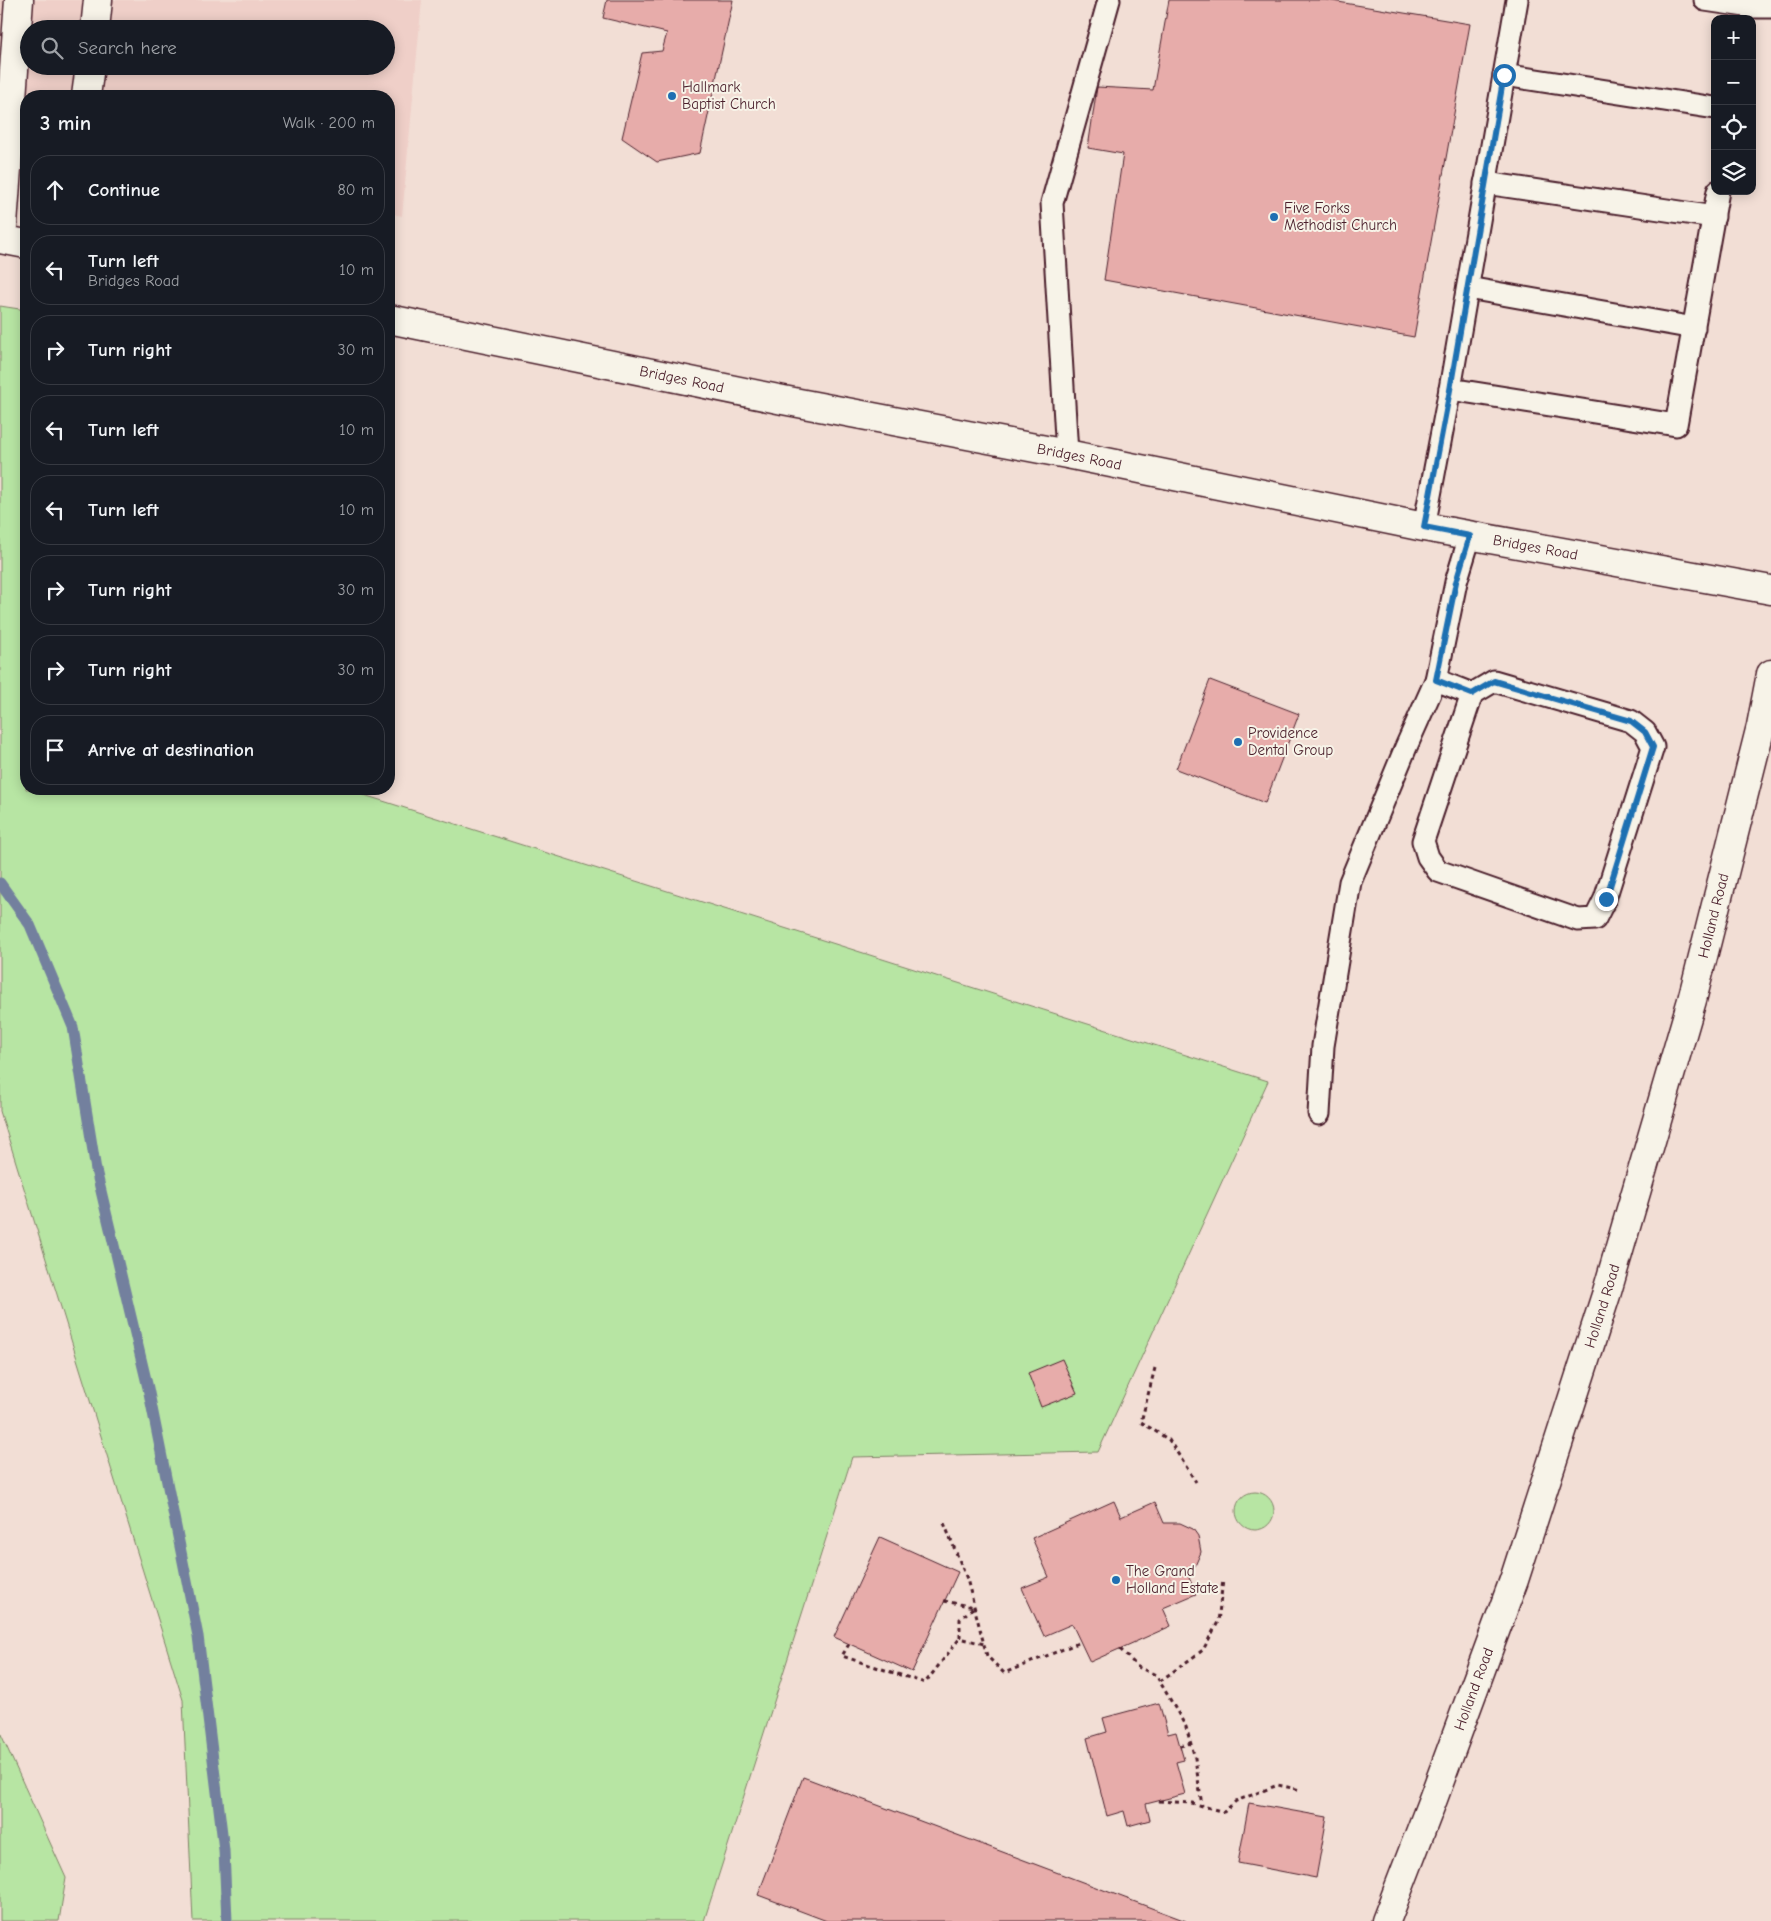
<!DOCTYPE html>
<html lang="en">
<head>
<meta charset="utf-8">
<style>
  :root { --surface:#171b24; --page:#20242c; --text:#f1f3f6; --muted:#9ea1a6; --line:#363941 }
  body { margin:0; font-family:"Comic Neue",sans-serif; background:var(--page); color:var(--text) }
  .controls { position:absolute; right:15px; top:15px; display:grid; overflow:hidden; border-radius:10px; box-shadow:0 2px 12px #0003 }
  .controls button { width:45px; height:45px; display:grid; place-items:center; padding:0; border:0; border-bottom:1px solid var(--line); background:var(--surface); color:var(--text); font:25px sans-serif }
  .stop { position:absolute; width:15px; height:15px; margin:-11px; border:4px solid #1f6fb2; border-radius:50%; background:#fff }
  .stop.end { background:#1f6fb2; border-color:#fff; box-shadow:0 1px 5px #0008 }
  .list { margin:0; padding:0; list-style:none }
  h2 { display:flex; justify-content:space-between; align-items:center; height:65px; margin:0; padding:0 20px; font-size:21px }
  h2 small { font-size:16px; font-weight:400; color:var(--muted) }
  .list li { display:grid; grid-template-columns:32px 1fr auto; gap:15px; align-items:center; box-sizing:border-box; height:70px; margin:0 10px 10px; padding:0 10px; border:1px solid var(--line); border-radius:20px }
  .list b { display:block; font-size:19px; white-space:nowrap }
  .list p { margin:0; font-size:16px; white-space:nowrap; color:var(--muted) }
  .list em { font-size:16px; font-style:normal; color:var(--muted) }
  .icon { flex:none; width:28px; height:28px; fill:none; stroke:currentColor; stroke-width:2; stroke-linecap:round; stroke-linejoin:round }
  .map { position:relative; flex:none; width:1771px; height:1921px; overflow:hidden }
  .search { position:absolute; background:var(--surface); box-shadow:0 2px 12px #0003; left:20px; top:20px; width:375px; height:55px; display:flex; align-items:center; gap:12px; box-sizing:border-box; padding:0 18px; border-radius:28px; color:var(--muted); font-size:19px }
  .panel { position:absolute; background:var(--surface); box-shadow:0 2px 12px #0003; left:20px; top:90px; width:375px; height:705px; border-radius:20px }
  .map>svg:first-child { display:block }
  .built { fill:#efcfc8; fill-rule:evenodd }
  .green { fill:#b7e5a3; stroke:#808267 }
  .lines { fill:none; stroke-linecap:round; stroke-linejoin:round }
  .stream { stroke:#73809e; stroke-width:11 }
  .building { fill:#e7acaa; stroke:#4a1f2b }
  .service-casing { stroke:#4a1f2b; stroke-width:25 }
  .minor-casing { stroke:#4a1f2b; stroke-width:31 }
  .secondary-casing { stroke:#4a1f2b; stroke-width:31 }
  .path { stroke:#4a1f2b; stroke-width:3; stroke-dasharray:4 4; stroke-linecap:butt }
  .service { stroke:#f7f3e8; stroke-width:21 }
  .minor { stroke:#f7f3e8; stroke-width:28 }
  .secondary { stroke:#f7f3e8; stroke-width:28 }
  .route { stroke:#1f6fb2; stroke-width:6 }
  .poi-dot { fill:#1f6fb2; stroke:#f7f3e8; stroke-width:2 }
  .labels { text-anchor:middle; stroke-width:4; stroke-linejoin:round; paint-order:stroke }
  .poi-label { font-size:15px; fill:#4a1f2b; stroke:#f7f3e8; text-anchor:start }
  .street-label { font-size:15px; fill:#4a1f2b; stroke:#f7f3e8 }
</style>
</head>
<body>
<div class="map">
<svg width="1771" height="1921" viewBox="0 0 1771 1921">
  <rect width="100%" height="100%" fill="#f2ded5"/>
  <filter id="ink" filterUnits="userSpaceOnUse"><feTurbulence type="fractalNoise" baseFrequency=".02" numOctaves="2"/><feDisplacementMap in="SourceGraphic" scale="10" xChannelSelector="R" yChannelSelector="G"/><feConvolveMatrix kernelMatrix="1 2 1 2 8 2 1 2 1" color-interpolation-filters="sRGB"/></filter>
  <g filter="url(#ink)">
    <path class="built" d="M0,0H422L402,216L389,213V96H26V143L0,138ZM29,29H386V66H29Z"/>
    <g class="green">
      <polygon points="0,306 26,310 26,789 345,789 1268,1081 1098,1452 852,1457 704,1921 193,1921 183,1700 0,1111"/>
      <circle cx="1255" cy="1511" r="19"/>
      <polygon points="0,1732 66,1878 59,1921 0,1921"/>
    </g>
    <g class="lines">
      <polyline class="stream" points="0,883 30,925 73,1027 96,1170 148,1388 198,1636 224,1850 227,1921"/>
    </g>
    <g class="building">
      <polygon points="607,0 733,0 700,153 657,162 622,138 642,53 662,51 667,33 603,18"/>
      <polygon points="1169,0 1326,0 1470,24 1414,337 1104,280 1123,154 1088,148 1097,87 1153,90"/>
      <polygon points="1210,680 1299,714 1265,803 1176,769"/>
      <polygon points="1062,1359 1077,1393 1041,1407 1028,1373"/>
      <polygon points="1114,1501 1121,1517 1155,1502 1164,1523 1180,1523 1193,1529 1198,1536 1201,1552 1195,1566 1187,1573 1196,1594 1163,1608 1171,1626 1090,1662 1072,1624 1044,1636 1022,1588 1049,1577 1032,1538"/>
      <polygon points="880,1537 958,1572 912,1672 834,1637"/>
      <polygon points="1159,1703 1168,1734 1176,1732 1184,1760 1176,1762 1185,1794 1146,1804 1150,1820 1128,1826 1124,1811 1107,1816 1087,1738 1107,1732 1103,1718"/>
      <polygon points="803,1777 1186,1921 827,1921 758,1895"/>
      <polygon points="1249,1803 1327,1817 1316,1878 1238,1863"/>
    </g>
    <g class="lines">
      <g class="service-casing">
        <g id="service">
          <polyline points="1705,0 1752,7 1771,7"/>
          <polyline points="1504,75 1715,108"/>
          <polyline points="1485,183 1714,217"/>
          <polyline points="1468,288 1694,328"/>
          <polyline points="1450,389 1676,425 1718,191"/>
          <polyline points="1067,454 1052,203 1109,0"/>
          <polyline points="1424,527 1450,389 1517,0"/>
          <polyline points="1470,536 1456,582 1436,680 1472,694"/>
          <polygon points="1494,681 1631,721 1645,732 1653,747 1605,899 1595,919 1578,920 1438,871 1428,857 1423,841 1472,694"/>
          <polyline points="1319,1114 1323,1046 1350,882 1406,747 1436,680"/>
        </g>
      </g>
      <g class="minor-casing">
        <g id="minor">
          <polyline points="95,29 98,0"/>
          <polyline points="86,96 90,66"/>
          <polyline points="2,239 19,0"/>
          <path id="s1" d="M1386,1921L1433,1799L1514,1580L1606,1295L1692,1000L1761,726L1771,674"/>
        </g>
      </g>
      <g class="secondary-casing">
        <g id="secondary">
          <polyline points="0,239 26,244"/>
          <path id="s2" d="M389,319L783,400L1067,454L1424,527L1771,590"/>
        </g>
      </g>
      <g class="path">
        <polyline points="1155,1368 1141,1422 1169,1440 1196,1482"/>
        <polyline points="944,1523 967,1579 987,1656 1004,1673 1081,1642"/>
        <polyline points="944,1601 974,1607 960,1619 960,1638 984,1644"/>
        <polyline points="849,1644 842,1656 925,1683 960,1638"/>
        <polyline points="1120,1649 1138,1667 1156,1675 1186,1727 1195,1758 1202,1806"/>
        <polyline points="1160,1681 1203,1650 1218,1622 1223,1580"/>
        <polyline points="1180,1746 1191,1743"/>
        <polyline points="1159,1801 1192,1803 1224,1812 1236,1801 1278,1785 1301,1790"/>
      </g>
      <use href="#service" class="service"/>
      <use href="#minor" class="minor"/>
      <use href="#secondary" class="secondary"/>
    </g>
  </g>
  <g class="lines" filter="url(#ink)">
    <polyline class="route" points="1504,75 1450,390 1424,527 1470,536 1456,582 1436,680 1472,694 1494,681 1631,721 1645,732 1653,747 1606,899"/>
  </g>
  <g class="poi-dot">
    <circle cx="672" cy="96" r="5"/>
    <circle cx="1274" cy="217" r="5"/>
    <circle cx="1238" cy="742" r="5"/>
    <circle cx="1116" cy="1580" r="5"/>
  </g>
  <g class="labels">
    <g class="poi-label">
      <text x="682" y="92">Hallmark<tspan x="682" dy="17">Baptist Church</tspan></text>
      <text x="1284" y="213">Five Forks<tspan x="1284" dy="17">Methodist Church</tspan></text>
      <text x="1248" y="738">Providence<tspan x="1248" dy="17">Dental Group</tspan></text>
      <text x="1126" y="1576">The Grand<tspan x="1126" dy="17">Holland Estate</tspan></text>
    </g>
    <g class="street-label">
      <text dy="5" stroke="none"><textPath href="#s2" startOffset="299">Bridges Road</textPath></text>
      <text dy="5" stroke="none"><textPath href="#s2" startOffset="704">Bridges Road</textPath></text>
      <text dy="5" stroke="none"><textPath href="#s2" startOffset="1169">Bridges Road</textPath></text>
      <text dy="5" stroke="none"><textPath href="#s1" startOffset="1058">Holland Road</textPath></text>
      <text dy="5" stroke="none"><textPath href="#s1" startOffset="652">Holland Road</textPath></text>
      <text dy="5" stroke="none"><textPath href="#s1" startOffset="248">Holland Road</textPath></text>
    </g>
  </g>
</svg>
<div class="controls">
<button>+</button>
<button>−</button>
<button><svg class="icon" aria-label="locate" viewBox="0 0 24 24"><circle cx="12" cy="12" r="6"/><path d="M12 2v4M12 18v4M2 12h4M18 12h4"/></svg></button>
<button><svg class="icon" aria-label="layers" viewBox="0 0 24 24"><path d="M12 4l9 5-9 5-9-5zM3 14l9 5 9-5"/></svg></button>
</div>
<div class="stop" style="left:1504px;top:75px"></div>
<div class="stop end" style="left:1606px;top:899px"></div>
<div class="search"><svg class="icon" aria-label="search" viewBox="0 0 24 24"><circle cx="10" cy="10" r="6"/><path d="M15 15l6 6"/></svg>Search here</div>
<section class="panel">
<h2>3 min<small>Walk · 200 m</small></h2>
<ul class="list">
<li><svg class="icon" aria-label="ahead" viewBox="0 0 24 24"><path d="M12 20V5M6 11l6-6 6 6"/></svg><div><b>Continue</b></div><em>80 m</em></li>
<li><svg class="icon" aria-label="left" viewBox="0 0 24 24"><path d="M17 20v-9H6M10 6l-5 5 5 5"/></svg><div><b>Turn left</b><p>Bridges Road</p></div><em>10 m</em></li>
<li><svg class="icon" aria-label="right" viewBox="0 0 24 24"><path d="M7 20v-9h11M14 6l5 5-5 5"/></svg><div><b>Turn right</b></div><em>30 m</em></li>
<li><svg class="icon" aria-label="left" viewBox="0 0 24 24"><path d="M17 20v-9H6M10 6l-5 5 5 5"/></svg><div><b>Turn left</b></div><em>10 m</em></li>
<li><svg class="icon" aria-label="left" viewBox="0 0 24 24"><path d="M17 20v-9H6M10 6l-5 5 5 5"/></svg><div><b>Turn left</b></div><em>10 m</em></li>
<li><svg class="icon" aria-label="right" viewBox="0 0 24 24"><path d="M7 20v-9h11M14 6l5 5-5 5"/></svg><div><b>Turn right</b></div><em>30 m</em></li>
<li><svg class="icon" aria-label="right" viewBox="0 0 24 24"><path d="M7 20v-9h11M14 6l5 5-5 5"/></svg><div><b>Turn right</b></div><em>30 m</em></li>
<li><svg class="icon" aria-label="arrive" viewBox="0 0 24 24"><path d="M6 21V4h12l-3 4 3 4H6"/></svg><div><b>Arrive at destination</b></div></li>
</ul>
</section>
</div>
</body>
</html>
